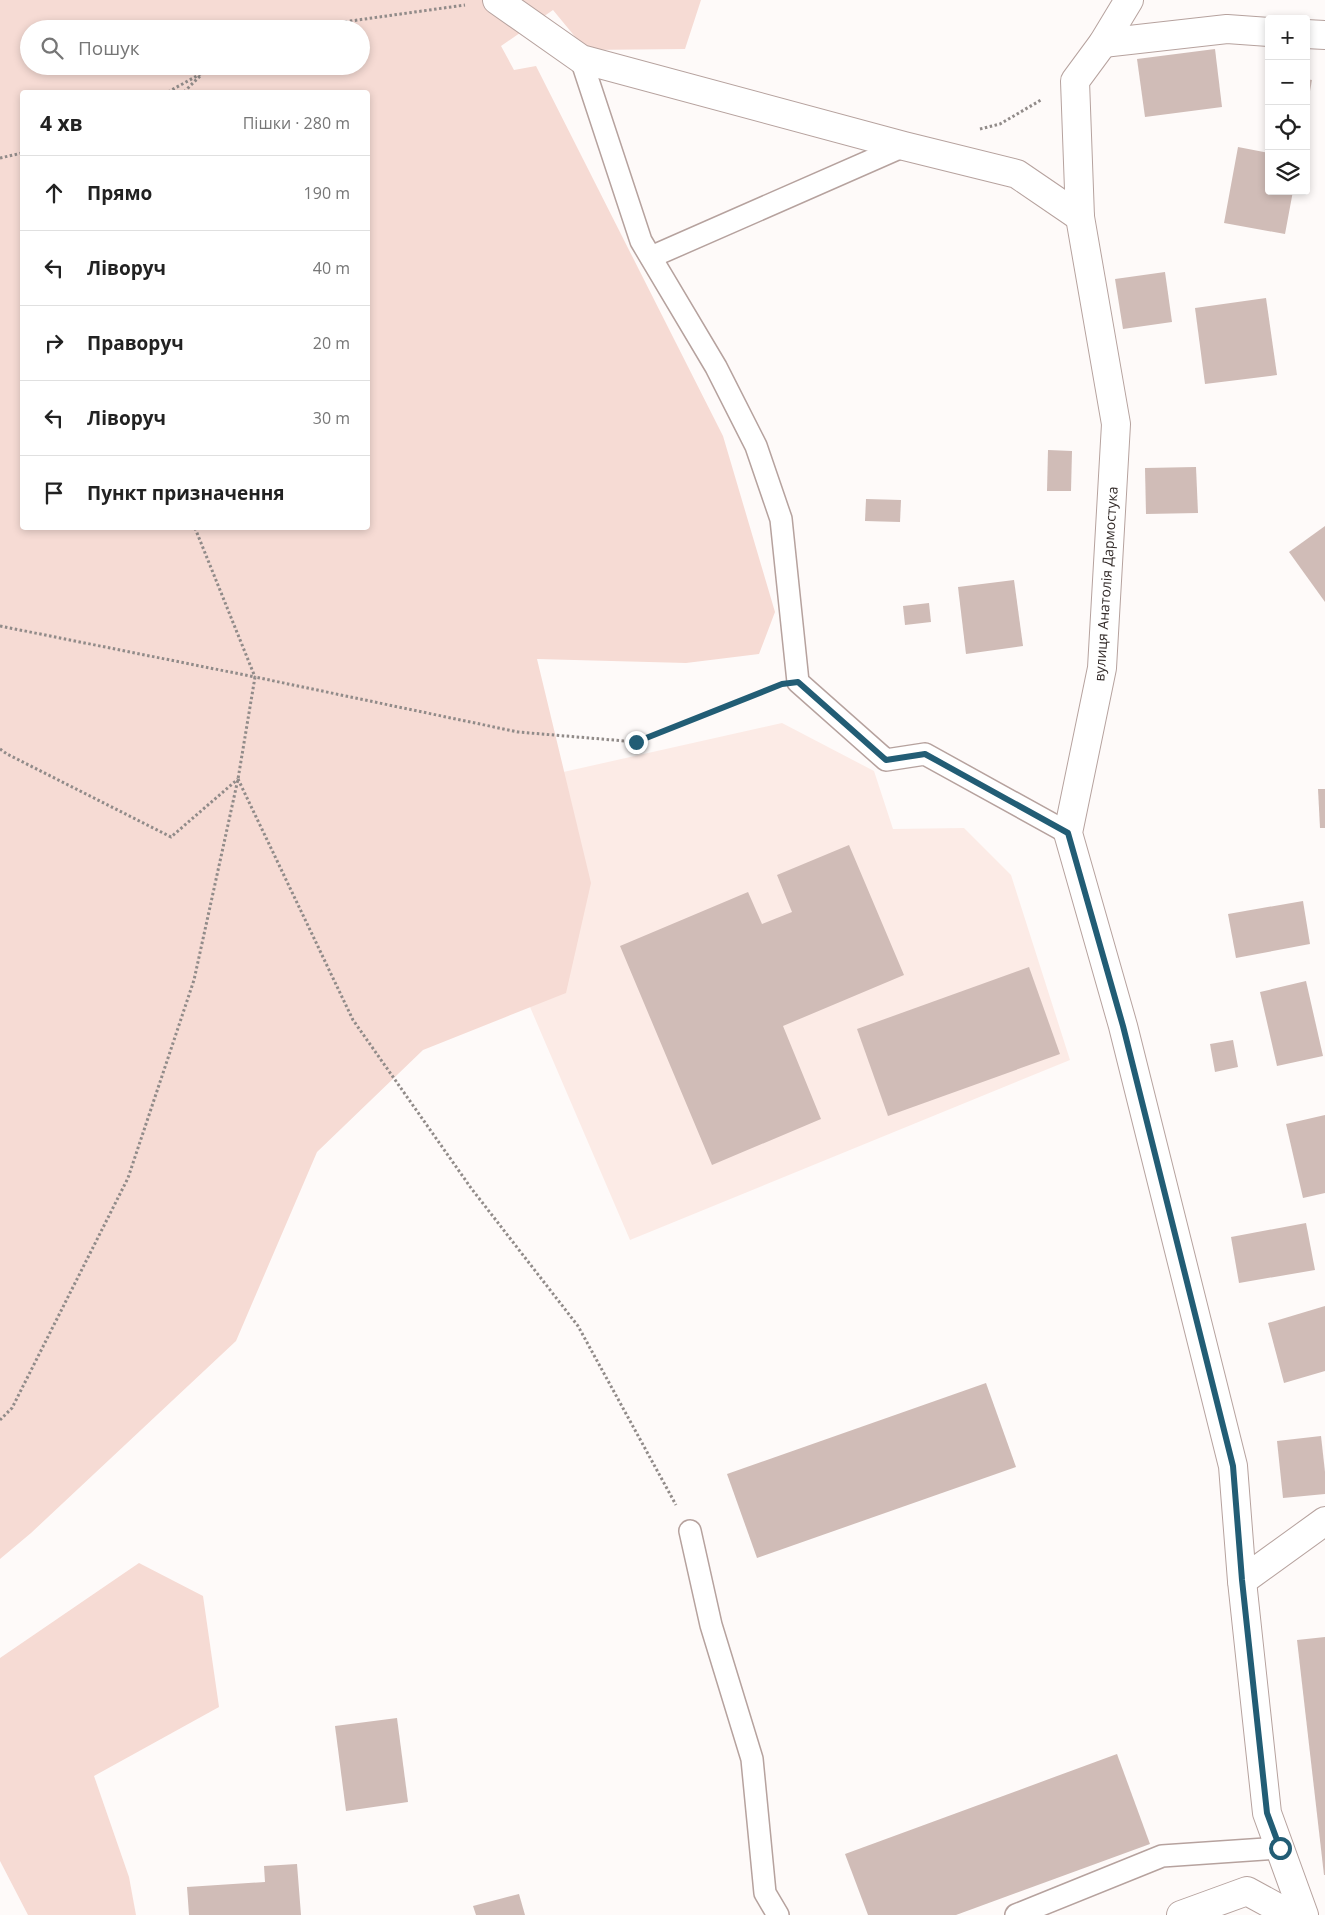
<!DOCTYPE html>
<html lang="uk">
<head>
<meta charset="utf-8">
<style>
  :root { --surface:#fff; --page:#f6f6f6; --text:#222; --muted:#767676; --line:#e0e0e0 }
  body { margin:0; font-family:"Open Sans",sans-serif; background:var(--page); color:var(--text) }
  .controls { position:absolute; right:15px; top:15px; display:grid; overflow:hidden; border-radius:5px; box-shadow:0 2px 8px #0003 }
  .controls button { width:45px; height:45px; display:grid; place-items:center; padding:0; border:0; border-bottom:1px solid var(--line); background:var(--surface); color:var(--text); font:25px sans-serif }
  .stop { position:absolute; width:15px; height:15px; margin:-11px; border:4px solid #225d75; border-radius:50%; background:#fff }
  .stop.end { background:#225d75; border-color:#fff; box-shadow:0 1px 5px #0008 }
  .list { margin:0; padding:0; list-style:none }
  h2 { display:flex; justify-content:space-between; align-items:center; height:65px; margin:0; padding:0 20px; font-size:21px }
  h2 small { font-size:16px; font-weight:400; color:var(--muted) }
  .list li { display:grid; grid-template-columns:32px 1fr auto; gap:15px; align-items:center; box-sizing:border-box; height:75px; padding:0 20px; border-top:1px solid var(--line) }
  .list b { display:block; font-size:19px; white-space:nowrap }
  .list em { font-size:16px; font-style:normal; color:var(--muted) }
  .icon { flex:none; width:28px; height:28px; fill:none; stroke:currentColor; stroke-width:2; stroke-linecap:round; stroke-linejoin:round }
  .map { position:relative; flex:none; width:1325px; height:1915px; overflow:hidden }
  .search { position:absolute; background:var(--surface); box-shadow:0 2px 8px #0003; left:20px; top:20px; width:350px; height:55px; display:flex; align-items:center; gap:12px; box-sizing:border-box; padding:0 18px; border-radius:28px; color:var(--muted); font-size:19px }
  .panel { position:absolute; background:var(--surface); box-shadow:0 2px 8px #0003; left:20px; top:90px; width:350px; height:440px; border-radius:5px }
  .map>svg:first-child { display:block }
  .built { fill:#fcebe6 }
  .green { fill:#f6dbd4; fill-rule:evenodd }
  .building { fill:#d0bcb7 }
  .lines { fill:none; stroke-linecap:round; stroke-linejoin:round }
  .lane-casing { stroke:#b6a29e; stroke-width:24 }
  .street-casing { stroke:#b6a29e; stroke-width:30 }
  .path { stroke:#918b89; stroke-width:3; stroke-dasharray:2.5 2.5; stroke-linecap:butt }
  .lane { stroke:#fff; stroke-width:21 }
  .street { stroke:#fff; stroke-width:28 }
  .route { stroke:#225d75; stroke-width:6 }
  .labels { text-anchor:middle; stroke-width:4; stroke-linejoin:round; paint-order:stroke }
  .street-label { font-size:14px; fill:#322a28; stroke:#fff }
</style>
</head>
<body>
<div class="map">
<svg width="1325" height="1915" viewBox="0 0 1325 1915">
  <rect width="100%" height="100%" fill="#fefaf9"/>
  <polygon class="built" points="782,723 874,771 893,829 964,828 1011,875 1070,1060 630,1240 527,1000 550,775"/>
  <g class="green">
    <path d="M0,0H701L685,49L586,50L553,10L501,46L514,70L536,66L723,436L775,612L759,654L686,663L537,659L591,883L566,993L423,1050L317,1152L236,1341L31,1533L0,1559ZM29,29H361V66H29ZM22,92H368V528H22Z"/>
    <polygon points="139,1563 203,1596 219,1707 94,1776 129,1877 136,1915 28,1915 0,1861 0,1658"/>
  </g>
  <g class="building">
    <polygon points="1215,49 1222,107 1145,117 1137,59"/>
    <polygon points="1306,79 1312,80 1307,108 1306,108"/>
    <polygon points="1238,147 1269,153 1269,191 1293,191 1285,234 1224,223"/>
    <polygon points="1165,272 1172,322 1123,329 1115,279"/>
    <polygon points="1266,298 1277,375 1205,384 1195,308"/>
    <polygon points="1048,450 1072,451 1071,491 1047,491"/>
    <polygon points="1196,467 1198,513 1146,514 1145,468"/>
    <polygon points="866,499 901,500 900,522 865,521"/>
    <polygon points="1325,526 1325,602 1289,552"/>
    <polygon points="1014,580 1023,646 966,654 958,587"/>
    <polygon points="929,603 931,622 905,625 903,606"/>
    <polygon points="1318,789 1325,789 1325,828 1320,828"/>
    <polygon points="849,845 904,975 783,1026 821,1119 712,1165 620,946 748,892 762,924 792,912 777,875"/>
    <polygon points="1303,901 1310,944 1236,958 1228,914"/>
    <polygon points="1029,967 1060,1054 888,1116 857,1029"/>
    <polygon points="1306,981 1323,1056 1277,1066 1260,992"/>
    <polygon points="1233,1040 1238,1067 1215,1072 1210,1044"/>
    <polygon points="1325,1115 1325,1193 1303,1198 1286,1124"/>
    <polygon points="1306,1223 1315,1270 1239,1283 1231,1237"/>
    <polygon points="1325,1306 1325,1371 1284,1383 1268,1323"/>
    <polygon points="986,1383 1016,1467 757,1558 727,1474"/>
    <polygon points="1321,1436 1325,1472 1325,1494 1283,1498 1277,1441"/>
    <polygon points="1325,1637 1325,1875 1324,1875 1297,1640"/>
    <polygon points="397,1718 408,1802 346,1811 335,1726"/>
    <polygon points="1117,1754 1150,1844 956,1915 868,1915 845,1854"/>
    <polygon points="297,1864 301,1915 189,1915 187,1887 265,1882 264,1866"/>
    <polygon points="519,1894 525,1915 476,1915 473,1906"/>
  </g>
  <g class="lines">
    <g class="lane-casing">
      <g id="lane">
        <polyline points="581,59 641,241 716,367 756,446 781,519 798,682 886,760 925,754 1068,833"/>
        <polyline points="651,257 904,146"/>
        <polyline points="690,1531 711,1625 752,1759 765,1893 778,1915"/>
        <polyline points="1016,1915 1162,1856 1280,1848"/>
      </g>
    </g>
    <g class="street-casing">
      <g id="street">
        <polyline points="497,0 581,59 904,146 1017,174 1080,217"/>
        <polyline points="1129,0 1103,43 1075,81 1080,217 1116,424 1102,668 1068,833 1123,1026 1233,1466 1242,1581 1267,1813 1304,1915"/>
        <polyline points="1306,34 1325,35"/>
        <polyline points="1103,43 1227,29 1269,32"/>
        <polyline points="1242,1581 1325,1521"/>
        <polyline points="1181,1915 1247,1891 1291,1915"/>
      </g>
    </g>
    <g class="path">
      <polyline points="316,29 329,24 465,5"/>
      <polyline points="168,92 204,72 220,66"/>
      <polyline points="184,92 200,76"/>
      <polyline points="980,129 1000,124 1041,100"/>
      <polyline points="0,158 22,153"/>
      <polyline points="195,528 255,677"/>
      <polyline points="0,626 255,677"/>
      <polyline points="0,749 7,754 171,837 238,779"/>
      <polyline points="238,779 353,1020 471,1188 578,1326 676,1505"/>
      <polyline points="0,1420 12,1408 128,1178 194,980 238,779 255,677 518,732 637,742 771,689"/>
    </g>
    <use href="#lane" class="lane"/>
    <use href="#street" class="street"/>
  </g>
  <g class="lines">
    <polyline class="route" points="636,742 782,684 798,682 886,760 925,754 1068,833 1123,1026 1233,1466 1242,1580 1267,1813 1280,1848"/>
  </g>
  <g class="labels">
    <g class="street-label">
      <text transform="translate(1106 584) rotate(-86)" y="5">вулиця Анатолія Дармостука</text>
    </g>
  </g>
</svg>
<div class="controls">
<button>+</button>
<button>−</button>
<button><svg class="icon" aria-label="locate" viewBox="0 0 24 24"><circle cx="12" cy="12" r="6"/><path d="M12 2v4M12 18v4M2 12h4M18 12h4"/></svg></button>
<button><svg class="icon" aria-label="layers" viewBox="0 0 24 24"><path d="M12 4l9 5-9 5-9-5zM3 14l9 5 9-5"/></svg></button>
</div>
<div class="stop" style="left:1280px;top:1848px"></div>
<div class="stop end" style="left:636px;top:742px"></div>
<div class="search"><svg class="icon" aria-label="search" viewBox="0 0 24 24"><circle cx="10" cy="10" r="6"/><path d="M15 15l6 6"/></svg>Пошук</div>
<section class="panel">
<h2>4 хв<small>Пішки · 280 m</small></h2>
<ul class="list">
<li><svg class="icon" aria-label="ahead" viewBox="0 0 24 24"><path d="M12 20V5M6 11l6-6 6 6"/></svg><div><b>Прямо</b></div><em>190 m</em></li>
<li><svg class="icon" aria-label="left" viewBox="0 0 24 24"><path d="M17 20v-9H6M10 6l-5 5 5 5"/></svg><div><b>Ліворуч</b></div><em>40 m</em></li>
<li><svg class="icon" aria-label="right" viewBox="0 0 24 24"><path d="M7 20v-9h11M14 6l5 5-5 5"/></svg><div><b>Праворуч</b></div><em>20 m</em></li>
<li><svg class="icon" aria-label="left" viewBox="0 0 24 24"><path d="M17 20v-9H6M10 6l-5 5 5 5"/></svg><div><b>Ліворуч</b></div><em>30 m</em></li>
<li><svg class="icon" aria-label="arrive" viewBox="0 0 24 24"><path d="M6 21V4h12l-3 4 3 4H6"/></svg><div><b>Пункт призначення</b></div></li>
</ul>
</section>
</div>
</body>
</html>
